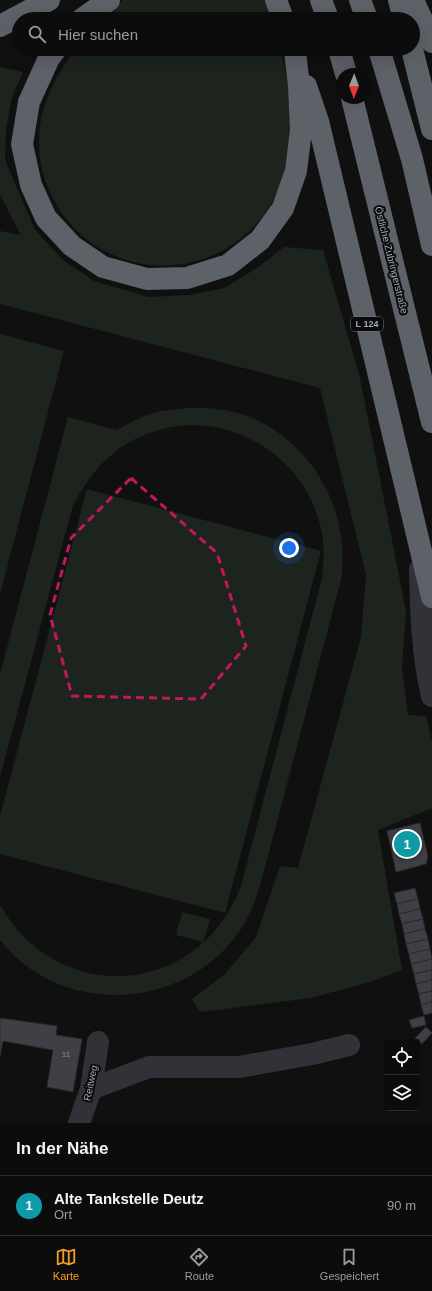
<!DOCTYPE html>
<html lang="de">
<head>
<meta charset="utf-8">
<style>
  :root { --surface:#0c0c0d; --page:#151516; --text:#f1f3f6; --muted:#9a9b9d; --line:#2c2c2e; --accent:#f69d23 }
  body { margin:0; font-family:Helvetica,sans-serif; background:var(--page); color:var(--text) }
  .controls { position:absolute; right:12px; bottom:12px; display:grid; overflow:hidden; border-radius:4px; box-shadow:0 4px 16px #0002 }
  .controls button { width:36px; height:36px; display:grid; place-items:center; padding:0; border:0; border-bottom:1px solid var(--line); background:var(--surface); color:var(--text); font:20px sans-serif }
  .compass { position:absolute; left:336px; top:68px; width:36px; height:36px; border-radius:50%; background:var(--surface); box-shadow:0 4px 16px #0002; rotate:181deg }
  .you { position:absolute; left:289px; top:548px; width:14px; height:14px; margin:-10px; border:3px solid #fff; border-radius:50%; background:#1a73e8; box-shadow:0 0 0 6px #1a73e833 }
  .badge { display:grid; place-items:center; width:26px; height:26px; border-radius:50%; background:var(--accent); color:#fff; font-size:13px; font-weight:700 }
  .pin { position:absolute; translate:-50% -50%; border:2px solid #fff; box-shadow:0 1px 4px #0006 }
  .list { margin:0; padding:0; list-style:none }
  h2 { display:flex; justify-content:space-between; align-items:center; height:52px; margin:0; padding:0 16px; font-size:17px }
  h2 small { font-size:13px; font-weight:400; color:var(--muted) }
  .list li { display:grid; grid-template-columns:26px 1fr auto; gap:12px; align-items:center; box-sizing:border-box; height:60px; padding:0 16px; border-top:1px solid var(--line) }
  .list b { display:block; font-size:15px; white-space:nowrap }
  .list p { margin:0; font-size:13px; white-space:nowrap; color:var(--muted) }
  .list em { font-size:13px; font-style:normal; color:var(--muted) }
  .icon { flex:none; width:22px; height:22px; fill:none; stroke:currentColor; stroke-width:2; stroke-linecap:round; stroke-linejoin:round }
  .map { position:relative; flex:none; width:432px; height:1123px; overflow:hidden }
  .search { position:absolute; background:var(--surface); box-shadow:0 4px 16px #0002; left:12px; right:12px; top:12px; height:44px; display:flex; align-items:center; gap:10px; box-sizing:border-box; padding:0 14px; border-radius:22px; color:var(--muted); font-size:15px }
  .sheet { height:112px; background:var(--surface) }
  nav { display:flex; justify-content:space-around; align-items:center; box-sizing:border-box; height:56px; border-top:1px solid var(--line); background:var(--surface); font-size:11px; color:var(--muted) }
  nav a { display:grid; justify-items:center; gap:2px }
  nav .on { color:var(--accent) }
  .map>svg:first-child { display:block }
  .green { fill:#1c241d }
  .building { fill:#3f4045; stroke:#2a2a2e }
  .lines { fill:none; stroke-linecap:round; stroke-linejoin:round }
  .minor { stroke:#313237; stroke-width:22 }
  .highway { stroke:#5d6168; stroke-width:22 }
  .marked { fill:none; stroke:#c2185b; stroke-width:3; stroke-dasharray:8 5; stroke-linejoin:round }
  .labels { text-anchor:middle; stroke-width:4; stroke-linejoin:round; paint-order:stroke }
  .number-label { font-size:8px; fill:#888e98 }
  .shield { fill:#0b0b0c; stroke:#747981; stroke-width:1 }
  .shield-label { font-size:9px; font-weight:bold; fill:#a1a8b3 }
  .street-label { font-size:10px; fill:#a1a8b3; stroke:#0b0b0c }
</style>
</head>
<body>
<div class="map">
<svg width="432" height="1123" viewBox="0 0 432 1123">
  <rect width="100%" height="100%" fill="#101011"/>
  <g class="green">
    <polygon points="123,0 264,0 271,19 101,19"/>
    <path d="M76,49H280C289,84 296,121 289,157C273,245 179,294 99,248C71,231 50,202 42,169C32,124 48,84 76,49Z"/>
    <polygon points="0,67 23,72 12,97 6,130 5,160 35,230 63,260 94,281 148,297 189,295 224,288 257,268 284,247 323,250 360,378 406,611 402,668 408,715 426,716 432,741 432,808 378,830 402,970 373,981 311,998 200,1012 192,999 224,975 256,937 280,866 298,868 361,637 366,575 320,388 0,304 0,231 21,235 0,195"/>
    <polygon points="0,334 64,351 0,594"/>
    <path d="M187,408C211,407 239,410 261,422C319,453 350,516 341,580L260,886C255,902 249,918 239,932C183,1012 60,1017 0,940V905C59,1008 199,997 241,886L322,578C324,560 325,539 319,521C301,458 237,416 172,427C151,431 130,439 114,453C96,467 84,485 73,505L0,777V674L68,417L116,430L146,415L161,411Z"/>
    <polygon points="87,489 321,551 225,913 0,854 0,816"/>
    <polygon points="182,912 210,919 203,942 176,935"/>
  </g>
  <g class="building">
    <polygon points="420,823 428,857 426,864 396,872 387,831"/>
    <polygon points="415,888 418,899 397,904 394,893"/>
    <polygon points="418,899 420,909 399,914 397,904"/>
    <polygon points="420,909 423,919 402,924 399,914"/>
    <polygon points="423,919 425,929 404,934 402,924"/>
    <polygon points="425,929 428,939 406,944 404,934"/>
    <polygon points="428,939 430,949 409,954 406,944"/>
    <polygon points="430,949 432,959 411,964 409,954"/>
    <polygon points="432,959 432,970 414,974 411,964"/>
    <polygon points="432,970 432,980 416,984 414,974"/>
    <polygon points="432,980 432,991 419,994 416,984"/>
    <polygon points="432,991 432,1002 421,1005 419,994"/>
    <polygon points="432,1002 432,1013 424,1015 421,1005"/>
    <polygon points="424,1016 426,1025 412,1028 409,1020"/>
    <polygon points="0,1018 57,1026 56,1035 82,1039 73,1092 47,1087 53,1050 3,1041 0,1057"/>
    <polygon points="426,1027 432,1033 422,1044 415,1038"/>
  </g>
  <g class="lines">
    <g class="minor">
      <path d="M420,569C421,612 422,654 432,696"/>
      <polyline points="91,1089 149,1067 239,1067 312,1054 349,1045"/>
      <polyline points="79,1123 91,1089 98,1042"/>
    </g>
    <g class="highway">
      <polyline points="276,0 283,19"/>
      <polyline points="321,0 328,19"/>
      <polyline points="360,0 367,19"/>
      <polyline points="399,0 404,19"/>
      <polyline points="413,0 432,42"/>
      <polyline points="82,19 109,0"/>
      <polyline points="0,26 49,0"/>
      <polyline points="56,49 49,58 29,102 22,144 31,185 46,218 72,246 103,267 147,279 187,278 228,265 260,240 283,208 296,171 301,130 299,86 295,52"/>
      <polyline points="339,49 346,74"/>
      <polyline points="379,49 412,159 432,245"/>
      <polyline points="412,49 432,129"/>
      <polyline points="306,86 318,121 432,597"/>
      <polyline points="352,98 432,422"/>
    </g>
  </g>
  <path class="marked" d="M131,478L217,553L246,646L201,699L72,696L50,615L71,538Z"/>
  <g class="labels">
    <g class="number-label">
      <text x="66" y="1057">11</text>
    </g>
    <rect class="shield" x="351" y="317" width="32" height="14" rx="3"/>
    <g class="shield-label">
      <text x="367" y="327">L 124</text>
    </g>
    <g class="street-label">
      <text transform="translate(392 260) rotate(76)" y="4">Östliche Zubringerstraße</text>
      <text transform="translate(90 1083) rotate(-78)" y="4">Reitweg</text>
    </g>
  </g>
</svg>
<div class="controls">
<button><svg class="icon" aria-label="locate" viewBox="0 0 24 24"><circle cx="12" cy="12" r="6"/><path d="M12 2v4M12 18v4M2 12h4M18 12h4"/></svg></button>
<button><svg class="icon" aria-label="layers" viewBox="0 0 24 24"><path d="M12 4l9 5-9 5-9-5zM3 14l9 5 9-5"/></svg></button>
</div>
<svg class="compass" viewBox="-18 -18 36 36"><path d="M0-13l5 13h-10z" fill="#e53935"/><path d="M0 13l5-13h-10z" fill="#9a9b9d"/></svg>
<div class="you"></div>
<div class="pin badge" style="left:407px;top:844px;background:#0f9aa8">1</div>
<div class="search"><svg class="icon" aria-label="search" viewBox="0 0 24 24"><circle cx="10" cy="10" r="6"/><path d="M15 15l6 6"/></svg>Hier suchen</div>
</div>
<section class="sheet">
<h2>In der Nähe<small></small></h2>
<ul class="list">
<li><span class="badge" style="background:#0f9aa8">1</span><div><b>Alte Tankstelle Deutz</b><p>Ort</p></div><em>90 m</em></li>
</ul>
</section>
<nav>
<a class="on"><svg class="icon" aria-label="map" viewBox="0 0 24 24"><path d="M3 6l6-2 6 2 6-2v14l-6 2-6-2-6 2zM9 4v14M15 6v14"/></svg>Karte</a>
<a><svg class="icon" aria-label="directions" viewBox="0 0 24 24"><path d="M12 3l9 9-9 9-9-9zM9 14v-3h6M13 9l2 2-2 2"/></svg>Route</a>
<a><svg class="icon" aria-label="saved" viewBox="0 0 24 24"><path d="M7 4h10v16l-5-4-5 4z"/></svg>Gespeichert</a>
</nav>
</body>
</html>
